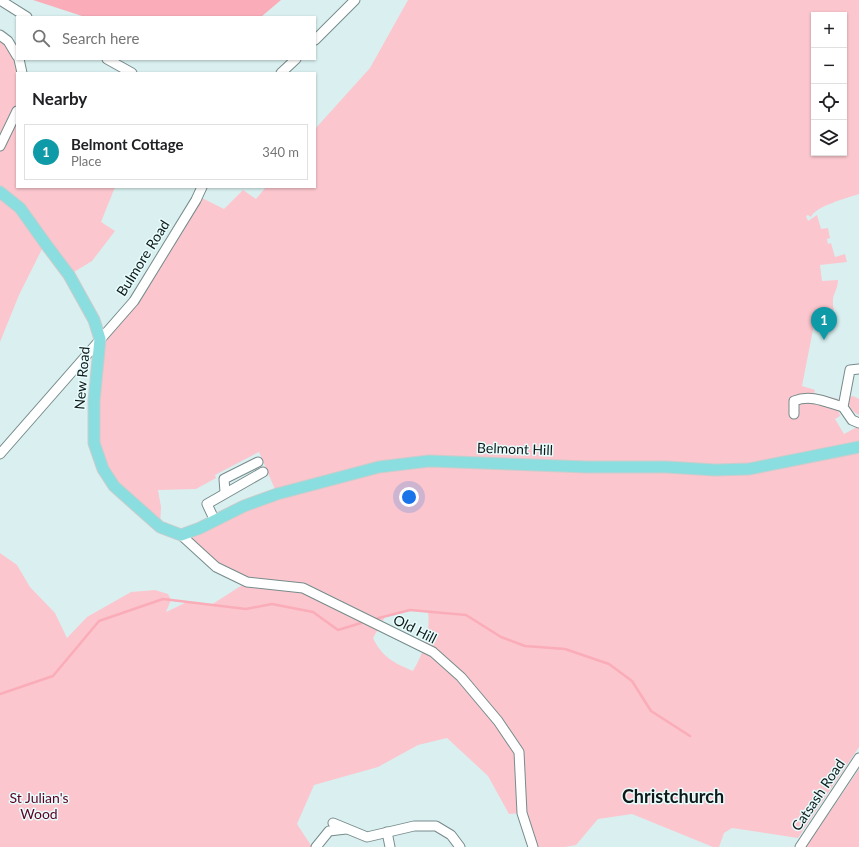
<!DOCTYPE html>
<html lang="en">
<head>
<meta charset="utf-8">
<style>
  :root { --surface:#fff; --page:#f6f6f6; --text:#202124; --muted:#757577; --line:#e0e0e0; --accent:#d34468 }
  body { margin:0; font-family:Lato,sans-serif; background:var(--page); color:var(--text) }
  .controls { position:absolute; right:12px; top:12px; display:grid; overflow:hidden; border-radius:0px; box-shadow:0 1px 3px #0004 }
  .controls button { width:36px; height:36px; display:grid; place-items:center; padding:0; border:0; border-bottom:1px solid var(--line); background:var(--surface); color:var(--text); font:20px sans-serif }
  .you { position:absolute; left:409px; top:497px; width:14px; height:14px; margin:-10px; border:3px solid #fff; border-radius:50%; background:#1a73e8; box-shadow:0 0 0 6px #1a73e833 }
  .badge { display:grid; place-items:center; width:26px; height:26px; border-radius:50%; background:var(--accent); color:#fff; font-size:13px; font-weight:700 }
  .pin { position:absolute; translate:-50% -33px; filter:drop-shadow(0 1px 2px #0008) }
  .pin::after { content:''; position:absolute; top:21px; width:14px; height:12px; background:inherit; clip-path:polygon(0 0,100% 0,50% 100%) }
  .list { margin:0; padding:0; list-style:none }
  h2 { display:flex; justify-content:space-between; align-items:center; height:52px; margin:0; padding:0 16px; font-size:17px }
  h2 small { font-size:13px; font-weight:400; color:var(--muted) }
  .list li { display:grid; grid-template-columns:26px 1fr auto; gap:12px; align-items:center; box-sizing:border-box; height:56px; margin:0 8px 8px; padding:0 8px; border:1px solid var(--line); border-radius:0px }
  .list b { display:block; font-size:15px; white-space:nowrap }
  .list p { margin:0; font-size:13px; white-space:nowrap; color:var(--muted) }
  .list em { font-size:13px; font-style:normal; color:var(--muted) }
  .icon { flex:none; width:22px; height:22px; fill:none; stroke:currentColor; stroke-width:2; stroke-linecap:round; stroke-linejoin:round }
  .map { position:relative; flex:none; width:859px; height:847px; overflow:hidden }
  .search { position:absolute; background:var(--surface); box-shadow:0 1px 3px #0004; left:16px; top:16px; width:300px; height:44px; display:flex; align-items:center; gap:10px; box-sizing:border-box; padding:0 14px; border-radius:0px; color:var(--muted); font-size:15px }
  .panel { position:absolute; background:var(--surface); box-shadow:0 1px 3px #0004; left:16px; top:72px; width:300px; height:116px; border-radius:0px }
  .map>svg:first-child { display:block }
  .green { fill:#fbc6cd; fill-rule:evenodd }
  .water { fill:#faadb9 }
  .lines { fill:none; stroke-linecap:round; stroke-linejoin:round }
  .stream { stroke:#faadb9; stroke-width:2.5 }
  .minor-casing { stroke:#778b8b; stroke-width:11 }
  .major-casing { stroke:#cbcccc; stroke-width:13 }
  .minor { stroke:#fff; stroke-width:9 }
  .major { stroke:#8bdedf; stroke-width:11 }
  .labels { text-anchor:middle; stroke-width:3; stroke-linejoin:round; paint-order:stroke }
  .street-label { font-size:14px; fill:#111818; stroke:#e7fdfd }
  .park-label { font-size:14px; fill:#5c0021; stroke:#e7fdfd }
  .district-label { font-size:18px; font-weight:bold; fill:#111818; stroke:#e7fdfd }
</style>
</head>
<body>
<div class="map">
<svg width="859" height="847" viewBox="0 0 859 847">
  <rect width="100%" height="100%" fill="#daf0f0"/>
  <g class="green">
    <path d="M408,0H859V194C849,197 814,207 811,217L808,215L806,216L808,221L817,215L821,229L828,228L830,238L827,239L828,244L831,243L835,257L845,254L847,262L820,265L822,281L838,280C838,292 830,294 834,310L817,309L802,386L815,390L814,393L838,399L837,405L840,416L835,419L844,434L859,426V441L793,456L715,470L859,451V747L798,838L732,828L724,833L719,847H713L632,814L598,819L576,845L565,847H533L522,813L509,814L488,776L447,738L418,745L378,767L314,785L297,824L312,847H0V553L17,565L30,587L55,613L67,638L87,617L131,592L155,590L168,594L171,600L166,612L187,602L211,605L247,582L216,567L181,535L277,494L259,452L215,475L216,478L196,489L158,490L161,507L160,527L114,486L94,443L100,339L134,301L198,196L224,209L243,190L256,199L266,187H315V129L370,68ZM814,15H844V153H814ZM410,610L428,612C431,632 423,654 413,671C394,663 382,657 373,638L385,617Z"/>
    <polygon points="0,35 8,41 22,73 17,73 17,187 115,187 101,222 115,231 92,261 69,275 45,243 19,295 0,342"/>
    <path d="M853,396L859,399V415C851,411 847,405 849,397Z"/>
    <polygon points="859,769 859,847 806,847"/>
  </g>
  <polygon class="water" points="33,0 281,0 261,17 85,17"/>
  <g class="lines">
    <g class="stream">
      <polyline points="375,619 410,610 466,615 501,637 525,646 565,649 609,664 632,681 651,711 690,736"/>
      <polyline points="0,694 53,676 99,621 163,599 246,609 272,604 313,612 338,630 361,623"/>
    </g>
    <g class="minor-casing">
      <g id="minor">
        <polyline points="0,0 27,17"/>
        <polyline points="0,35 8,41 17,56"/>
        <polyline points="315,40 355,0"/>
        <polyline points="19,59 22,73"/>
        <polyline points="107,59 132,73"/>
        <polyline points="281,73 296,59"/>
        <polyline points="0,146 17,111"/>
        <polyline points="859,369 850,370 843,407 852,420 859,423"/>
        <path d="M794,414V401C811,394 826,402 843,407"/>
        <polyline points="0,454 134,301 196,200 202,187"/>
        <polyline points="225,492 224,479 258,462"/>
        <polyline points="215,521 207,504 263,472"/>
        <polyline points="181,535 216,567 247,582 303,588 433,652 461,677 498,721 519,752 522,813 533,847"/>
        <polyline points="333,823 367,837 414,826 436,826 451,835 460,847"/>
        <polyline points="387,832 390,847"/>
        <polyline points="316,847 329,831 346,829"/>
        <polyline points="800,847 859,758"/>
      </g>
    </g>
    <g class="major-casing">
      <polyline id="major" points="0,192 20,208 45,243 69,275 94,320 100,339 94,401 94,443 103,469 114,486 160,527 181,535 200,528 244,506 277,494 379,467 429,461 587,467 666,467 715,470 749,469 859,447"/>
    </g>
    <use href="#minor" class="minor"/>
    <use href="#major" class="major"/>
  </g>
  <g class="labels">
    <g class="street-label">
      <text transform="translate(143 258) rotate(-58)" y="5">Bulmore Road</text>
      <text transform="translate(82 378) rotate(-85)" y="5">New Road</text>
      <text transform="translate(515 449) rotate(2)" y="5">Belmont Hill</text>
      <text transform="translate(415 629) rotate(27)" y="5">Old Hill</text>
      <text transform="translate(818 795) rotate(-56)" y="5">Catsash Road</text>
    </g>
    <g class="park-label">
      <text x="39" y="803">St Julian's<tspan x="39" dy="16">Wood</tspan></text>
    </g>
    <g class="district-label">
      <text x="673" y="803">Christchurch</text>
    </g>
  </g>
</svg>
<div class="controls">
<button>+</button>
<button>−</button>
<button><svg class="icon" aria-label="locate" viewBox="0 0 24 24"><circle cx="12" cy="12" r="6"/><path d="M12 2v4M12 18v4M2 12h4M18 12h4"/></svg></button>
<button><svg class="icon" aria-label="layers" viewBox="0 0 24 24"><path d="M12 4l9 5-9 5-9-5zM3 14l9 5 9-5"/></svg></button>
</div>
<div class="you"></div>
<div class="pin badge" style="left:824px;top:340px;background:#0f9aa8">1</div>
<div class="search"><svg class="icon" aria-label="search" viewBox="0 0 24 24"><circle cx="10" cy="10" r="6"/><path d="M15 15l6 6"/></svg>Search here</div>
<section class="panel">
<h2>Nearby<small></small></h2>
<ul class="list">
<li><span class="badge" style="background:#0f9aa8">1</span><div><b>Belmont Cottage</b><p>Place</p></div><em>340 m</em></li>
</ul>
</section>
</div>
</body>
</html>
